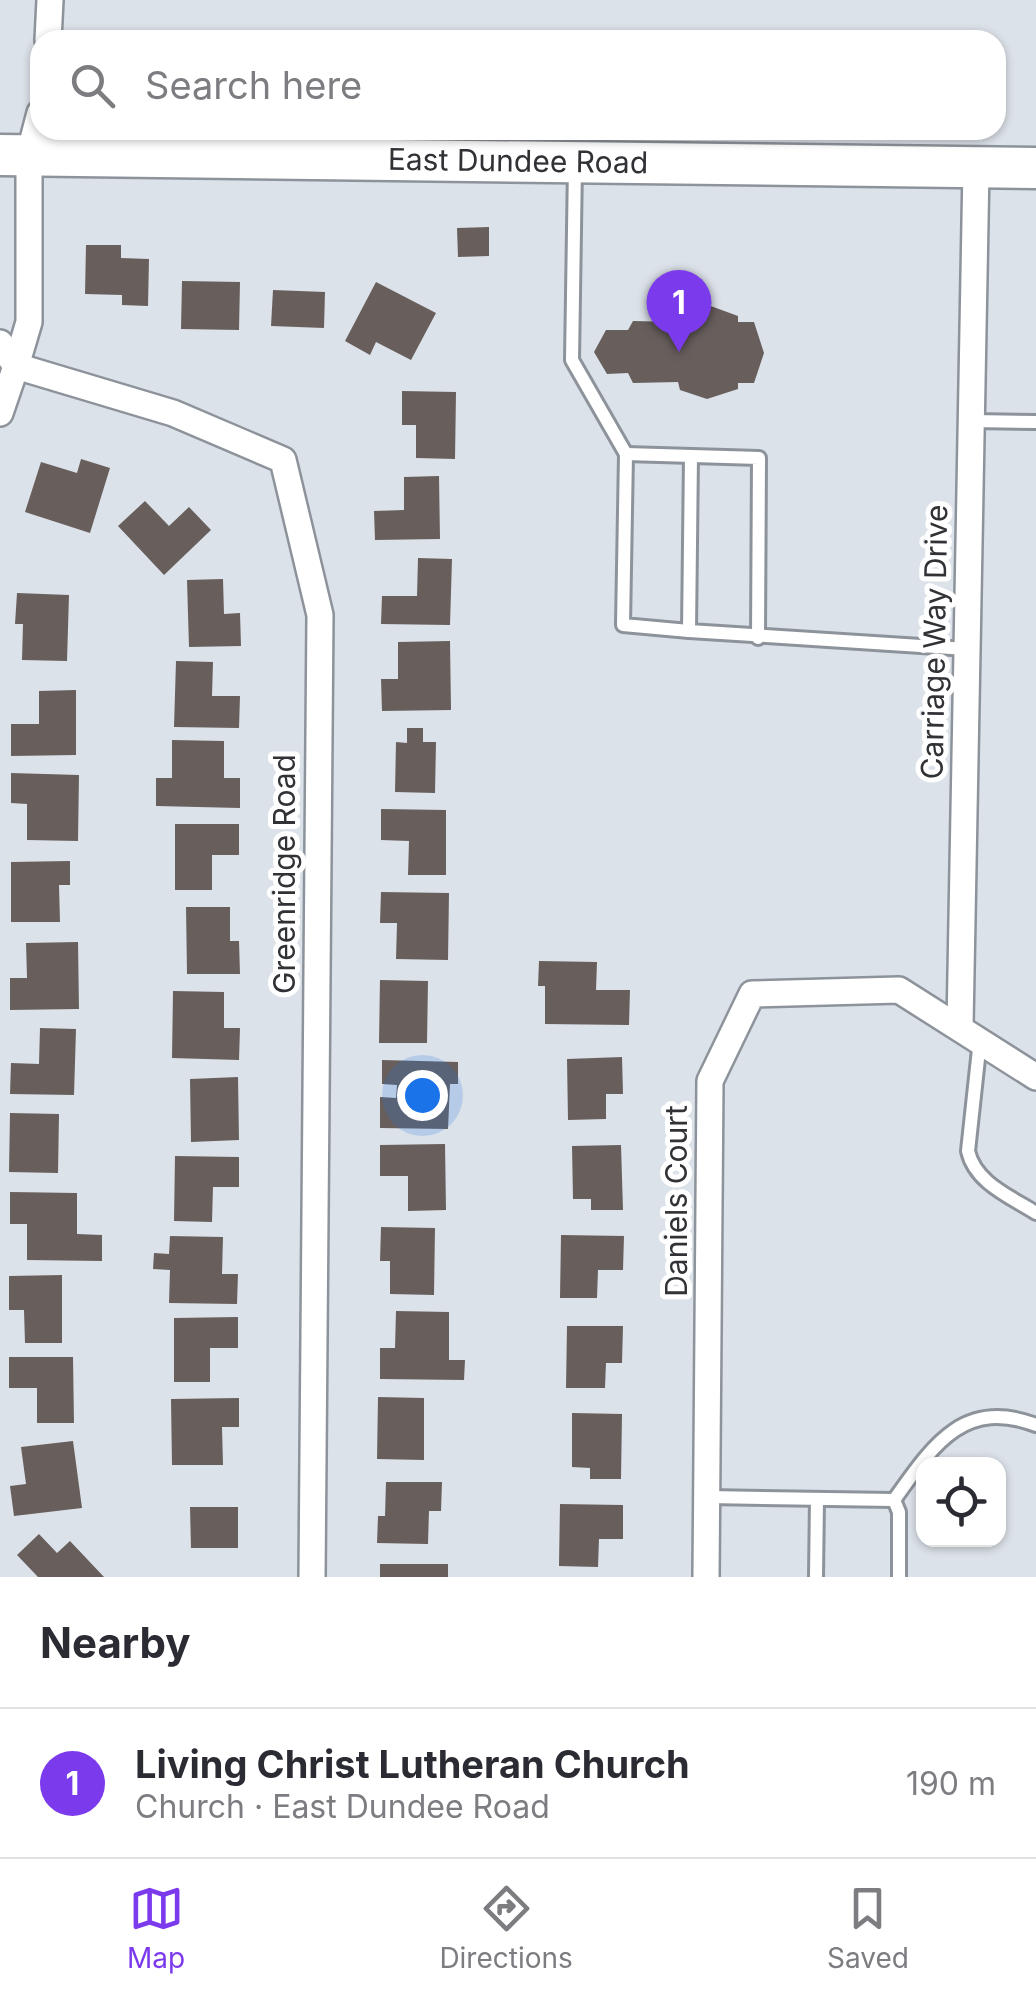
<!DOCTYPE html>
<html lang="en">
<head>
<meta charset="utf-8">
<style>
  :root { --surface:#fff; --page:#f2f2f3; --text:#2b2b33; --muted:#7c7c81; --line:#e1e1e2; --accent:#7c3aed }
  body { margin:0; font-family:Inter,sans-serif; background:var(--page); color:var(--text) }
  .controls { position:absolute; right:30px; bottom:30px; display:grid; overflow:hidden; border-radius:20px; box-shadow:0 2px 8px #0004 }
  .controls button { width:90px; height:90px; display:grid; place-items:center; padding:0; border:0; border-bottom:2px solid var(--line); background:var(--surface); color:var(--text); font:50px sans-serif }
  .you { position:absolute; left:422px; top:1095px; width:35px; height:35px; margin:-25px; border:8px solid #fff; border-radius:50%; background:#1a73e8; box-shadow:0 0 0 15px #1a73e833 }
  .badge { display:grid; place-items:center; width:65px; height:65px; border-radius:50%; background:var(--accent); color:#fff; font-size:32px; font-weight:700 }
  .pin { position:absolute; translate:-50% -82px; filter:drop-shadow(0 2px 5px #0008) }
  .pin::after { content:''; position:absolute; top:52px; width:35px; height:30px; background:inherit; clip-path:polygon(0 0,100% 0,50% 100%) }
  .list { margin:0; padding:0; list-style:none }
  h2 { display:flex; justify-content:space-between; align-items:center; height:130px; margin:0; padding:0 40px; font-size:42px }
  h2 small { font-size:32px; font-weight:400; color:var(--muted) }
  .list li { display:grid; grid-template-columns:65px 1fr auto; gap:30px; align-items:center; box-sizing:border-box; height:150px; padding:0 40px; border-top:2px solid var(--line) }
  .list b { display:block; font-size:38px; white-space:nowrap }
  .list p { margin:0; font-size:32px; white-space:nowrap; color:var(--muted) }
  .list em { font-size:32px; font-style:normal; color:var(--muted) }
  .icon { flex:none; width:55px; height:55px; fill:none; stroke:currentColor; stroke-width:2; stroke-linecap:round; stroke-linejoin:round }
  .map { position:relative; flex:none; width:1036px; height:1577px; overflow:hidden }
  .search { position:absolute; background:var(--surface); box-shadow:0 2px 8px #0004; left:30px; right:30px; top:30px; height:110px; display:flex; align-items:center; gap:25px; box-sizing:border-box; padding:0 35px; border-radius:30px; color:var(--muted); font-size:38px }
  .sheet { height:280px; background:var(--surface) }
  nav { display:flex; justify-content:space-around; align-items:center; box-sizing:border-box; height:140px; border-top:2px solid var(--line); background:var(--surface); font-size:28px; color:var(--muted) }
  nav a { display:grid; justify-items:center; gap:5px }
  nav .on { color:var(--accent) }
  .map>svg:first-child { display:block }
  .building { fill:#685f5d }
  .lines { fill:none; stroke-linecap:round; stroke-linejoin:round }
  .service-casing { stroke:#8d939a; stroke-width:18 }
  .minor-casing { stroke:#8d939a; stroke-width:30 }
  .primary-casing { stroke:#8d939a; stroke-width:45 }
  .service { stroke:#fff; stroke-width:12 }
  .minor { stroke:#fff; stroke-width:25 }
  .primary { stroke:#fff; stroke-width:40 }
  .labels { text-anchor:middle; stroke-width:10; stroke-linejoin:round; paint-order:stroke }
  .street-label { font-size:30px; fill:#303235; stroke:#fff }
</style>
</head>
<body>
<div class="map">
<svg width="1036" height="1577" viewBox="0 0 1036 1577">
  <rect width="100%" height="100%" fill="#dce2e9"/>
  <g class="building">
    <polygon points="489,227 489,256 458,257 457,228"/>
    <polygon points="86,245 121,245 121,258 149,259 148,306 122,305 122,295 85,294"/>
    <polygon points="182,281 240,282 239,330 181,329"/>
    <polygon points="376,282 436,313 411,360 376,342 370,355 345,341"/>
    <polygon points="273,290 325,292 324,328 271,326"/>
    <polygon points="708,305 738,316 738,322 754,322 764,353 754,383 738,383 738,389 707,399 680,390 678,382 633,383 628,373 607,374 594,352 606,330 628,330 633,321 678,322 678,315"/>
    <polygon points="402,391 456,392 455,459 416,458 416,425 402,425"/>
    <polygon points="81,459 110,468 90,533 25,512 41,462 77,473"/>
    <polygon points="439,476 440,539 375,540 374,511 404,510 404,477"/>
    <polygon points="145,501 169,526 189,507 211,530 164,575 118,526"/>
    <polygon points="418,558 452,559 450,625 381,624 382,596 417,596"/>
    <polygon points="223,579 224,614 240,613 241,646 189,647 187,580"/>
    <polygon points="17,593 69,595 67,661 22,660 23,624 15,624"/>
    <polygon points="450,641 451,710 382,711 381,679 398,679 398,642"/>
    <polygon points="176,661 213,662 212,696 240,696 239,728 174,727"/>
    <polygon points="76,690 76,755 11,756 11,724 39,724 39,691"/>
    <polygon points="407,728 423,728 423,742 436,742 435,793 395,792 396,742 407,743"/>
    <polygon points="172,740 224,741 224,778 240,778 240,808 156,806 156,778 172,778"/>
    <polygon points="11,773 79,775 78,841 27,840 27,804 11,803"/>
    <polygon points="381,809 446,810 446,875 408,875 409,841 381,840"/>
    <polygon points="175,824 239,824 239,855 212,855 212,890 175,890"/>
    <polygon points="70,861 70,885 59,885 60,922 11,922 11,862"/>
    <polygon points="381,892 449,893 448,960 396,959 397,923 380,923"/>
    <polygon points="186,907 230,907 230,941 239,941 240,974 187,974"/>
    <polygon points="78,942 79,1009 10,1010 10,978 27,978 26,943"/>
    <polygon points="539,961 597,962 596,990 630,990 629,1025 545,1024 545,986 538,986"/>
    <polygon points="380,980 428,981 427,1043 379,1043"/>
    <polygon points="173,991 224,992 224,1028 240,1028 239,1060 172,1058"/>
    <polygon points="40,1028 76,1029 74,1095 10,1094 11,1063 39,1064"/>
    <polygon points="622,1057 623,1094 606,1094 606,1119 568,1120 567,1059"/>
    <polygon points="382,1060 458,1062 458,1084 450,1084 448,1129 380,1128 380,1097 396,1098 397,1085 382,1084"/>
    <polygon points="238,1077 239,1140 191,1142 190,1079"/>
    <polygon points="10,1113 59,1114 58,1173 9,1172"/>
    <polygon points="445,1144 446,1210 408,1211 408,1176 380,1176 380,1145"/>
    <polygon points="621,1145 623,1210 591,1210 591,1199 573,1199 572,1146"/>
    <polygon points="175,1156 239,1157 239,1187 213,1187 212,1222 174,1221"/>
    <polygon points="10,1192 77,1193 77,1234 102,1235 102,1261 27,1260 27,1224 10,1224"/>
    <polygon points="381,1227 435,1228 434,1295 390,1294 390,1261 380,1261"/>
    <polygon points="561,1235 624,1236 623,1270 598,1270 597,1298 560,1298"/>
    <polygon points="170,1236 223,1237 222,1274 238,1274 237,1304 169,1303 170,1270 153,1269 154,1253 169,1254"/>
    <polygon points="62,1275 62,1343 25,1343 24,1310 9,1310 9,1276"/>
    <polygon points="396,1311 449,1312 449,1360 465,1360 464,1380 380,1379 380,1348 395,1348"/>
    <polygon points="238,1317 238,1348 210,1348 210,1382 174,1382 174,1318"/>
    <polygon points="567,1326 623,1326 622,1363 606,1363 605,1388 566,1388"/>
    <polygon points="9,1357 73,1357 74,1423 37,1423 37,1388 9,1388"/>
    <polygon points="378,1397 424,1398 424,1460 377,1459"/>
    <polygon points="239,1398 239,1427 222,1427 223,1465 172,1465 171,1399"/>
    <polygon points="572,1413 622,1414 621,1479 590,1479 590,1468 572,1467"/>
    <polygon points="73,1441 82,1508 14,1516 10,1486 26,1484 21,1447"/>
    <polygon points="386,1482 442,1482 441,1511 429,1511 428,1544 377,1543 378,1516 385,1516"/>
    <polygon points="560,1504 623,1505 623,1539 599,1539 598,1567 559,1566"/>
    <polygon points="190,1507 238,1507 238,1548 191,1548"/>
    <polygon points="39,1534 57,1553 70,1541 104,1577 38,1577 17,1555"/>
    <rect x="380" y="1564" width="68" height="13"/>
  </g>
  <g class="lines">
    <g class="service-casing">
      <g id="service">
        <polyline points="575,165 572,360 626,454 623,625 689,631"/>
        <polyline points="971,421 1036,422"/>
        <polyline points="626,454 759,458 758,638"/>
        <polyline points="691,456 689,631 967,649"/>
        <path d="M980,1040L968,1151C975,1183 1011,1197 1036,1213"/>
        <polyline points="707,1497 894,1500"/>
        <path d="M894,1500C932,1447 963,1397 1036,1425"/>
        <polyline points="894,1500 899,1512 899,1577"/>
        <polyline points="816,1577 817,1499"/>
      </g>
    </g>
    <g class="minor-casing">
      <g id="minor">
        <polyline points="48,40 50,0"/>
        <polyline points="0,343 16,366 29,322 29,155 40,113"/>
        <polyline points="0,413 16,366 173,413 283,460 320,615 312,1577"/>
        <polyline points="960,1026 976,168"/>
        <polyline points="706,1577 710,1081 752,994 899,990 1036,1077"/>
      </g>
    </g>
    <g class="primary-casing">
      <g id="primary">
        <path id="s1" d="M0,155L1036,168"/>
      </g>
    </g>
    <use href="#service" class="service"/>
    <use href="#minor" class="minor"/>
    <use href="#primary" class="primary"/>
  </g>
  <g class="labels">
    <g class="street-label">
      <text dy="10" stroke="none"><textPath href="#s1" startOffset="518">East Dundee Road</textPath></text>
      <text transform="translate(935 642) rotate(-89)" y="10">Carriage Way Drive</text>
      <text transform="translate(285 874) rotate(-90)" y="10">Greenridge Road</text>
      <text transform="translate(677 1201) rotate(-90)" y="10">Daniels Court</text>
    </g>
  </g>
</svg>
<div class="controls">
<button><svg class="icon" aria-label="locate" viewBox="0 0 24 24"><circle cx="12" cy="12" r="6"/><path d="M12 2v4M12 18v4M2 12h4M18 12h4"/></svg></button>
</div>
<div class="you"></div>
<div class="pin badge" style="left:679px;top:352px">1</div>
<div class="search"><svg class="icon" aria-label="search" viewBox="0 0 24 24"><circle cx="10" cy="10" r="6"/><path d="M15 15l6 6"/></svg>Search here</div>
</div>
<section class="sheet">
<h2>Nearby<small></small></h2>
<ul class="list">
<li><span class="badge">1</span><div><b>Living Christ Lutheran Church</b><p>Church · East Dundee Road</p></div><em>190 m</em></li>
</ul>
</section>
<nav>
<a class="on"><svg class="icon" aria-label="map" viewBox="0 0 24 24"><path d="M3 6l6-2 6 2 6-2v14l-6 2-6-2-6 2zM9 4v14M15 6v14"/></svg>Map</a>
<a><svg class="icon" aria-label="directions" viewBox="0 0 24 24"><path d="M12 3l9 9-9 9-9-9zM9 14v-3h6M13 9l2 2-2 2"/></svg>Directions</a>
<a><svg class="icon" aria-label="saved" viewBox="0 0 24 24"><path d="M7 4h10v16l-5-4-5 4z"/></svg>Saved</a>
</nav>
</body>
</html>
